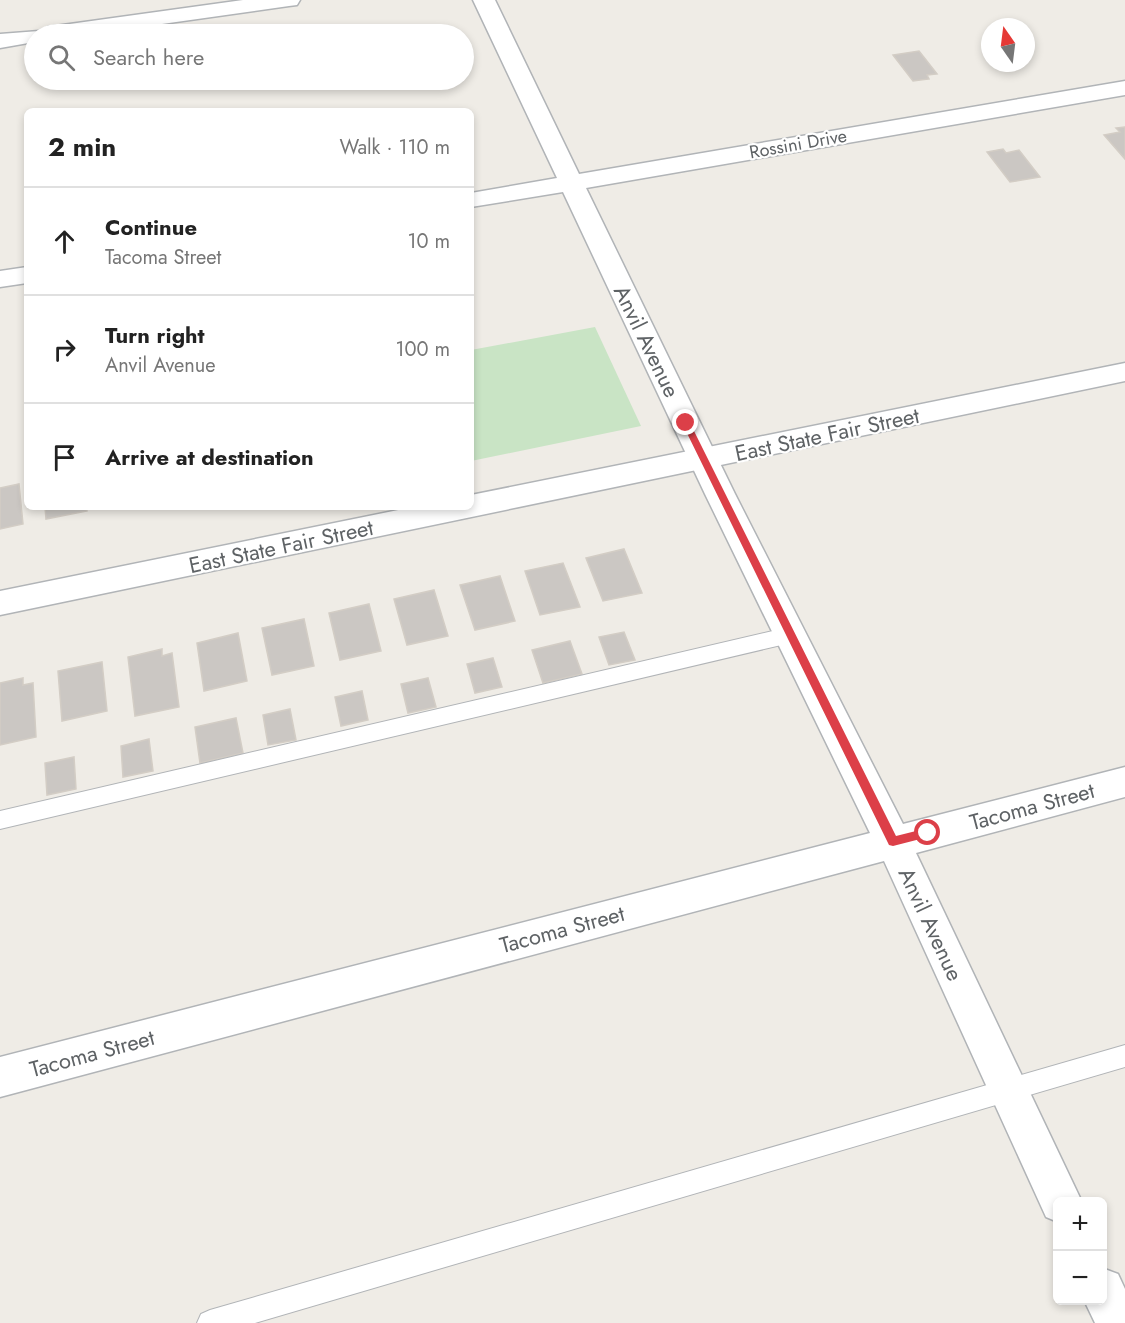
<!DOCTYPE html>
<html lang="en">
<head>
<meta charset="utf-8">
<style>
  :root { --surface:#fff; --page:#f6f6f6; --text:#222; --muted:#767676; --line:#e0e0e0 }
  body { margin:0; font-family:Jost,sans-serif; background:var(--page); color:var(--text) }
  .controls { position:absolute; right:18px; bottom:18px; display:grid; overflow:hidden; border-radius:9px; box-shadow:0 3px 9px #0003 }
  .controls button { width:54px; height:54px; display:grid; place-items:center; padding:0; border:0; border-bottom:2px solid var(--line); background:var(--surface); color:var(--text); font:30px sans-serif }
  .compass { position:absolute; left:981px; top:18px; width:54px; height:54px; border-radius:50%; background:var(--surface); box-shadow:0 3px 9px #0003; rotate:346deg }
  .stop { position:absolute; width:18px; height:18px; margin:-14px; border:4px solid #dc3f48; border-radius:50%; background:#fff }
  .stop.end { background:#dc3f48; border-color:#fff; box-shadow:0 2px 6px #0008 }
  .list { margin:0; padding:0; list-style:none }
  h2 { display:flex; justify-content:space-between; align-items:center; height:78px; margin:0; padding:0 24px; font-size:26px }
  h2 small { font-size:20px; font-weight:400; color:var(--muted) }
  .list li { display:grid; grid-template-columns:39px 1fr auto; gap:18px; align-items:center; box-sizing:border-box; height:108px; padding:0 24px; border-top:2px solid var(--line) }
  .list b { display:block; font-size:22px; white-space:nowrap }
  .list p { margin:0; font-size:20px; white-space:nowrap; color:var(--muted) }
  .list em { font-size:20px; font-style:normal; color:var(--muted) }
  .icon { flex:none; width:33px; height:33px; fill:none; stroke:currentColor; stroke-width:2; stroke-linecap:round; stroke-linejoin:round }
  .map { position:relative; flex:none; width:1125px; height:1323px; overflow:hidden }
  .search { position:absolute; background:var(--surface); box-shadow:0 3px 9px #0003; left:24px; top:24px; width:450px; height:66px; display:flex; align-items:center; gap:15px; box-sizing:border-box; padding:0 21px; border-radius:33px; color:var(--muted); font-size:22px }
  .panel { position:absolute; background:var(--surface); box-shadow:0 3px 9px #0003; left:24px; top:108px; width:450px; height:402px; border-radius:9px }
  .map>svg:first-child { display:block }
  .green { fill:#c9e4c5 }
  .building { fill:#cbc7c3; stroke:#d3cdc5; stroke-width:1.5 }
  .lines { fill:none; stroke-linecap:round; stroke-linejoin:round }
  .service-casing { stroke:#b1b4b7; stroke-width:2 }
  .minor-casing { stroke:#b1b4b7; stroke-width:3 }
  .tertiary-casing { stroke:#b1b4b7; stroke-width:3 }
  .service { fill:#fff; fill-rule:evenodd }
  .minor { fill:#fff; fill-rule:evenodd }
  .tertiary { fill:#fff; fill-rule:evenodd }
  .route { fill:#dc3f48 }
  .labels { text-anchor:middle; stroke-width:4.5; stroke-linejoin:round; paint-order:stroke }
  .far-street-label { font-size:18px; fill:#5e6265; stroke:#fff }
  .street-label { font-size:22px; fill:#5e6265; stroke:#fff }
</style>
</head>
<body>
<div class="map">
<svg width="1125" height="1323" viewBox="0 0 1125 1323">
  <rect width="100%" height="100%" fill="#efece6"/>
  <polygon class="green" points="595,327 641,426 471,461 471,350"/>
  <g class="building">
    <polygon points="919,51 937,74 927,75 929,79 913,81 893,55"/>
    <polygon points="1125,127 1125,159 1104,135 1120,132 1116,128"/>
    <polygon points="1003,149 1006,153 1019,150 1040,177 1010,182 987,152"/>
    <polygon points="19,484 23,524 0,529 0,488"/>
    <polygon points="45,507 86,507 87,511 46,519"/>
    <polygon points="624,549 642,593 603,601 586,558"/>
    <polygon points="563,563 580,607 540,615 525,571"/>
    <polygon points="500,576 515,621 475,630 460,585"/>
    <polygon points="434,590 448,636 407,645 394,599"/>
    <polygon points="369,604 381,651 340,660 329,613"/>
    <polygon points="304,619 314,666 272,675 262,628"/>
    <polygon points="624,632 635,660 609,665 599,637"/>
    <polygon points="238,633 247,681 204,691 197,643"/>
    <polygon points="570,641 582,674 543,683 532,650"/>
    <polygon points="162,649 162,656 172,653 179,707 135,716 128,657"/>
    <polygon points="493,658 502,687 475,693 467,664"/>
    <polygon points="102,662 107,711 62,721 58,671"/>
    <polygon points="23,678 23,685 33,683 36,737 0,745 0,683"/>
    <polygon points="428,678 436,707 408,713 401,684"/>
    <polygon points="362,691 368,720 341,726 335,697"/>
    <polygon points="290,709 296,740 268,745 263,715"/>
    <polygon points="236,718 243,753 200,763 195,727"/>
    <polygon points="149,739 153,771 123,777 121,746"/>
    <polygon points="74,757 76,789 47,795 45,763"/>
  </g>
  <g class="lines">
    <g class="service-casing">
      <g id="service">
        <polygon points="790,627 797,630 800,635 797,640 790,643 0,829 0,811"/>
        <polygon points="1125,1045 1125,1067 255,1323 197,1323 201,1314 210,1310"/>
      </g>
    </g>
    <g class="minor-casing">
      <g id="minor">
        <polygon points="243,0 300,0 297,5 289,6 91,34 34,34 34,42 0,48 0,34 39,31 48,27"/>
        <polygon points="473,0 495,0 579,174 1125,81 1125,95 586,188 735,494 903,824 1125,767 1125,797 916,853 1082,1202 1058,1202 1058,1222 1046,1217 884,861 0,1097 0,1057 870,833 705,494 563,192 471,207 471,193 557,178"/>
        <polygon points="27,267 27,283 0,287 0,271"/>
        <polygon points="1102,1268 1118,1274 1125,1289 1125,1323 1095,1323 1084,1300 1102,1300"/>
      </g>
    </g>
    <g class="tertiary-casing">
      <polygon id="tertiary" points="1125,363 1125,381 0,615 0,591 413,507 471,507 471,495"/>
    </g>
    <use href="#service" class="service"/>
    <use href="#minor" class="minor"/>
    <use href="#tertiary" class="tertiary"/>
  </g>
  <polygon class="route" points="686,420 690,423 896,836 928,828 934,833 932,836 893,846 889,845 682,423"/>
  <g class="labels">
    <g class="far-street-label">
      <text transform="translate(798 144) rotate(-10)" y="6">Rossini Drive</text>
    </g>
    <g class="street-label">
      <text transform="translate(647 341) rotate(64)" y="8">Anvil Avenue</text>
      <text transform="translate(827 434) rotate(-12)" y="8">East State Fair Street</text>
      <text transform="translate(281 546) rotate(-12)" y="8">East State Fair Street</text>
      <text transform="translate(1032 806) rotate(-15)" y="8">Tacoma Street</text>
      <text transform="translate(931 924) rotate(65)" y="8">Anvil Avenue</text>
      <text transform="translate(562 929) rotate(-15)" y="8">Tacoma Street</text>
      <text transform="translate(92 1053) rotate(-15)" y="8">Tacoma Street</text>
    </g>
  </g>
</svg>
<div class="controls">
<button>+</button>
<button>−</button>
</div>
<svg class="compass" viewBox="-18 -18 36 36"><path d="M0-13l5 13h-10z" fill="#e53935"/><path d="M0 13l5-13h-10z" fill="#767676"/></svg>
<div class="stop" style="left:928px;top:833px"></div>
<div class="stop end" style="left:686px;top:423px"></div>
<div class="search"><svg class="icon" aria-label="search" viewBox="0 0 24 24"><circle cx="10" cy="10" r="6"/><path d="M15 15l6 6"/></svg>Search here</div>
<section class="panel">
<h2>2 min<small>Walk · 110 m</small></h2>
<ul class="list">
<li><svg class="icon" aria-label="ahead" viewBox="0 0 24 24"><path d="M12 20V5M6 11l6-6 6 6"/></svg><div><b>Continue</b><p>Tacoma Street</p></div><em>10 m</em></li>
<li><svg class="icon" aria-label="right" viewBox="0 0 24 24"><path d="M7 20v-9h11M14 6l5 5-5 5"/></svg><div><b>Turn right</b><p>Anvil Avenue</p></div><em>100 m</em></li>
<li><svg class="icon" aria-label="arrive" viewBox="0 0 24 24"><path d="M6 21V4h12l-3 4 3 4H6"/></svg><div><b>Arrive at destination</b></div></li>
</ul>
</section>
</div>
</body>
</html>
